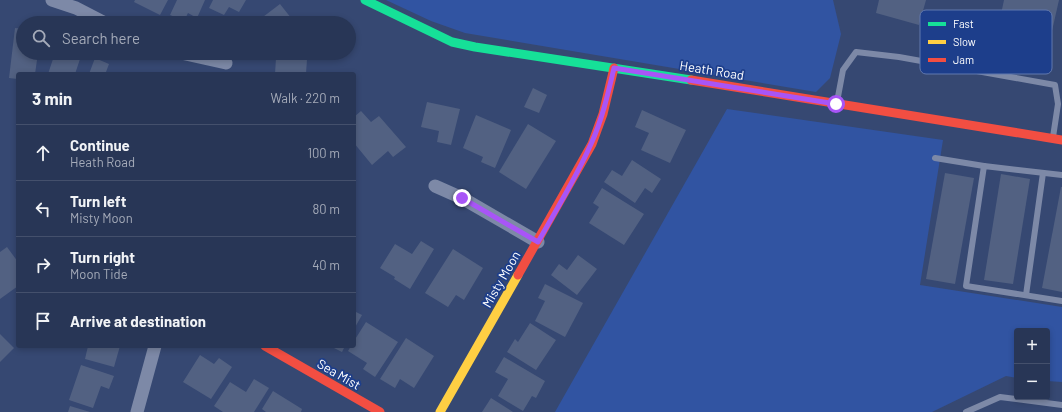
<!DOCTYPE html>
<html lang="en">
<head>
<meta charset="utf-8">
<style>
  :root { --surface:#283656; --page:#303e5c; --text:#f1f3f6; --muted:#a5abb9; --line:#44506c }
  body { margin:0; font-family:Barlow,sans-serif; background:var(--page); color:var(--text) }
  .controls { position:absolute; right:12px; bottom:12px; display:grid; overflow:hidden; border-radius:4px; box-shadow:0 2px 6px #0003 }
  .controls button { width:36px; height:36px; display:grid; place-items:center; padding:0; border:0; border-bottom:1px solid var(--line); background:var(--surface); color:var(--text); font:20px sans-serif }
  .stop { position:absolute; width:12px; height:12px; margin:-9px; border:3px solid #a855f7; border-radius:50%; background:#fff }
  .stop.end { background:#a855f7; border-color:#fff; box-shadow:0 1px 4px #0008 }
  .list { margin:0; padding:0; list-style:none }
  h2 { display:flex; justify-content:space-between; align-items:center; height:52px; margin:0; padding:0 16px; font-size:17px }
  h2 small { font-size:13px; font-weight:400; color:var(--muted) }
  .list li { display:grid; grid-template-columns:26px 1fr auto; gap:12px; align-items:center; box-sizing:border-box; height:56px; padding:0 16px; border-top:1px solid var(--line) }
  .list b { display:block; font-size:15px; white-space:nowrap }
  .list p { margin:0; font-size:13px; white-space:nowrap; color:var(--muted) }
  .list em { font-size:13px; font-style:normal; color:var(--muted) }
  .icon { flex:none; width:22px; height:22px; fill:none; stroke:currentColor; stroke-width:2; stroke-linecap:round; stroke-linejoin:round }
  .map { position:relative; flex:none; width:1062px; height:412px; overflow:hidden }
  .search { position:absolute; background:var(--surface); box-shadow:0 2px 6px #0003; left:16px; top:16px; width:340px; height:44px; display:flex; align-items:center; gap:10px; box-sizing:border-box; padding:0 14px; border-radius:22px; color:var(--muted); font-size:15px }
  .panel { position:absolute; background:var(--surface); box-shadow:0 2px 6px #0003; left:16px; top:72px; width:340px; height:276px; border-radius:4px }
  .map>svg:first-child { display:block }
  .green { fill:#3154a2 }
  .building { fill:#526182 }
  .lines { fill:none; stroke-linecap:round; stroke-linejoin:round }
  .lane { stroke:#7d89a7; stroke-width:6 }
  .street { stroke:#7d89a7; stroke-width:13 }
  .fast { stroke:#16e098; stroke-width:9 }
  .slow { stroke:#ffcf43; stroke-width:9 }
  .jam { stroke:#f24e42; stroke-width:9 }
  .route { stroke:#a855f7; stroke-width:5 }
  .labels { text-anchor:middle; stroke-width:3.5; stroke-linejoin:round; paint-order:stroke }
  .street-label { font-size:13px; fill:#fff; stroke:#1d3e8b }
  .key { fill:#1d3e8b; stroke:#6178ae; stroke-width:1 }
  .key-label { font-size:11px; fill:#fff }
</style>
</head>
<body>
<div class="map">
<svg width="1062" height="412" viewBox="0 0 1062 412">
  <rect width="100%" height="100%" fill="#364872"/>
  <g class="green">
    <polygon points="386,0 833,0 841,34 830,78 816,92 465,33 431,21"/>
    <polygon points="727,109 943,140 920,285 1062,307 1062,382 1047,381 1047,331 1017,331 1017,378 1006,376 932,412 555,412"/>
  </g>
  <g class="building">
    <polygon points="135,0 168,0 160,15 134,2"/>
    <polygon points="177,0 205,0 197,18 188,13 184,21 170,15"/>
    <polygon points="213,0 246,0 239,12 229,7 224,15 209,8"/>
    <polygon points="879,0 926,0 919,25 876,13"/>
    <polygon points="1004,0 1059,0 1049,44 997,33"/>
    <polygon points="280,4 295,23 255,23"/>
    <polygon points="15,28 23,29 23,53 38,53 35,74 18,74 18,79 9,78"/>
    <polygon points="55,53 82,53 75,74 48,74"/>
    <polygon points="95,58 109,64 106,72 112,74 89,74"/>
    <polygon points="276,58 307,59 306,74 275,74"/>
    <polygon points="533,88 547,95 539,113 524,107"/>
    <polygon points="427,102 460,109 451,145 437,142 439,131 421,127"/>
    <polygon points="642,110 686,130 670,163 641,150 649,133 635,127"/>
    <polygon points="361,111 371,122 379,116 406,147 393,157 388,151 372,165 354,143 354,137 356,136 354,133 354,117"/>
    <polygon points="476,115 511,130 495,168 481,162 483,157 463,148"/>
    <polygon points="528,124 556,141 526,189 499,172"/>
    <polygon points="632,160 661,179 652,193 645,188 635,203 604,182 612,170 622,176"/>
    <polygon points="945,173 974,178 955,284 926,279"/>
    <polygon points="1001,174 1030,179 1013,284 984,280"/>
    <polygon points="1061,187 1062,187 1062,292 1042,288"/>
    <polygon points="602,188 644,214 624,245 589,223 599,207 593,203"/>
    <polygon points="421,241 434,249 410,289 394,279 395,277 380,268 395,244 412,254"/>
    <polygon points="7,247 18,262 18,286 0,299 0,252"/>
    <polygon points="453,249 483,268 464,300 456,295 448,307 425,293"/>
    <polygon points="578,255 597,269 577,295 551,275 559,264 567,270"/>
    <polygon points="545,284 583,303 565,337 535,321 545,301 538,298"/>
    <polygon points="354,311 362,315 354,329"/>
    <polygon points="366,322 398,342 375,377 363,369 367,363 348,351 351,346 354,346 354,341"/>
    <polygon points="530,323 556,340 536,370 507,352 515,339 518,342"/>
    <polygon points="0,334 14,348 0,362"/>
    <polygon points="406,338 434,356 414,388 400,379 395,388 380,379"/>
    <polygon points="88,346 120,346 114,367 85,359"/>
    <polygon points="330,346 345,346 342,352"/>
    <polygon points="200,355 214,364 219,358 232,367 211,399 183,382"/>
    <polygon points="504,357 545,381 536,398 532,396 523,411 498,396 508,379 495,372"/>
    <polygon points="81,365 114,376 109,389 101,386 93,408 69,400"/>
    <polygon points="254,379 269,388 254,412 223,412 214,406 230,382 246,392"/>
    <polygon points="273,391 302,409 301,412 266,412 262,409"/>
    <polygon points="491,398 513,412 482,412"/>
    <polygon points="70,406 90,412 68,412"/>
  </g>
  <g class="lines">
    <g class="lane">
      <polyline points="837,102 843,70 856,52 899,57 1055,85 1058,104 1053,137"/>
      <polyline points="935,158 984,166"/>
      <polyline points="1062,175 984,166 966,286 1062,301"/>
      <polyline points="1026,295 1043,173"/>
      <polyline points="966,412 1000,397 1062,405"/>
    </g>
    <g class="street">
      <polyline points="52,0 76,8 105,23"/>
      <polyline points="181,53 226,63"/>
      <polyline points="435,186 462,198 538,242"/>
      <polyline points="137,412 155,346"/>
    </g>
    <polyline class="fast" points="365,0 452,42 475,47 691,80"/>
    <polyline class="slow" points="440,412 518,275"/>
    <g class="jam">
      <polyline points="691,80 1062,140"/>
      <polyline points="518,275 592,144 603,114 614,68"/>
      <polyline points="265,346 380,412"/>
    </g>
  </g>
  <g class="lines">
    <path class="route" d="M462,198L538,242C556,210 576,178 591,144C602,120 608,94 614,68L836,104"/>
  </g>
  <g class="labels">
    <g class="street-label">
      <text transform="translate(712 70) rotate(9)" y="5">Heath Road</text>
      <text transform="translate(501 279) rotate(-60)" y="5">Misty Moon</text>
      <text transform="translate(339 374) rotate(30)" y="5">Sea Mist</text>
    </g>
  </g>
  <rect x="920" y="10" width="132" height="64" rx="6" class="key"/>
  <rect x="928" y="22" width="18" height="4" fill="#16e098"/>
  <rect x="928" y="40" width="18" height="4" fill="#ffcf43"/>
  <rect x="928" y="58" width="18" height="4" fill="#f24e42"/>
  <g class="key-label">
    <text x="953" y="28">Fast</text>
    <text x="953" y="46">Slow</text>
    <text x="953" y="64">Jam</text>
  </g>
</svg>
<div class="controls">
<button>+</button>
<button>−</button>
</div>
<div class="stop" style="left:836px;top:104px"></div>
<div class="stop end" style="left:462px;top:198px"></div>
<div class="search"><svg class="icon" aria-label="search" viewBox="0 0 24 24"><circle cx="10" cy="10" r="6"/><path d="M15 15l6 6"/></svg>Search here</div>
<section class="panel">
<h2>3 min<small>Walk · 220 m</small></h2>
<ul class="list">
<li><svg class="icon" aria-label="ahead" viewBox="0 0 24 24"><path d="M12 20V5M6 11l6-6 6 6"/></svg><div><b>Continue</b><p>Heath Road</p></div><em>100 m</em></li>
<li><svg class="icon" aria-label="left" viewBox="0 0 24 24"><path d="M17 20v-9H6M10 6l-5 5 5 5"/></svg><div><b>Turn left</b><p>Misty Moon</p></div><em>80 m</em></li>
<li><svg class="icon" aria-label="right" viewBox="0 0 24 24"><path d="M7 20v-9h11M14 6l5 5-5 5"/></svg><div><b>Turn right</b><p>Moon Tide</p></div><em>40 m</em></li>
<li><svg class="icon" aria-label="arrive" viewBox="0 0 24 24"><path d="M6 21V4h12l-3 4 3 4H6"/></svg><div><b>Arrive at destination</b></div></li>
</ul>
</section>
</div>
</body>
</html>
